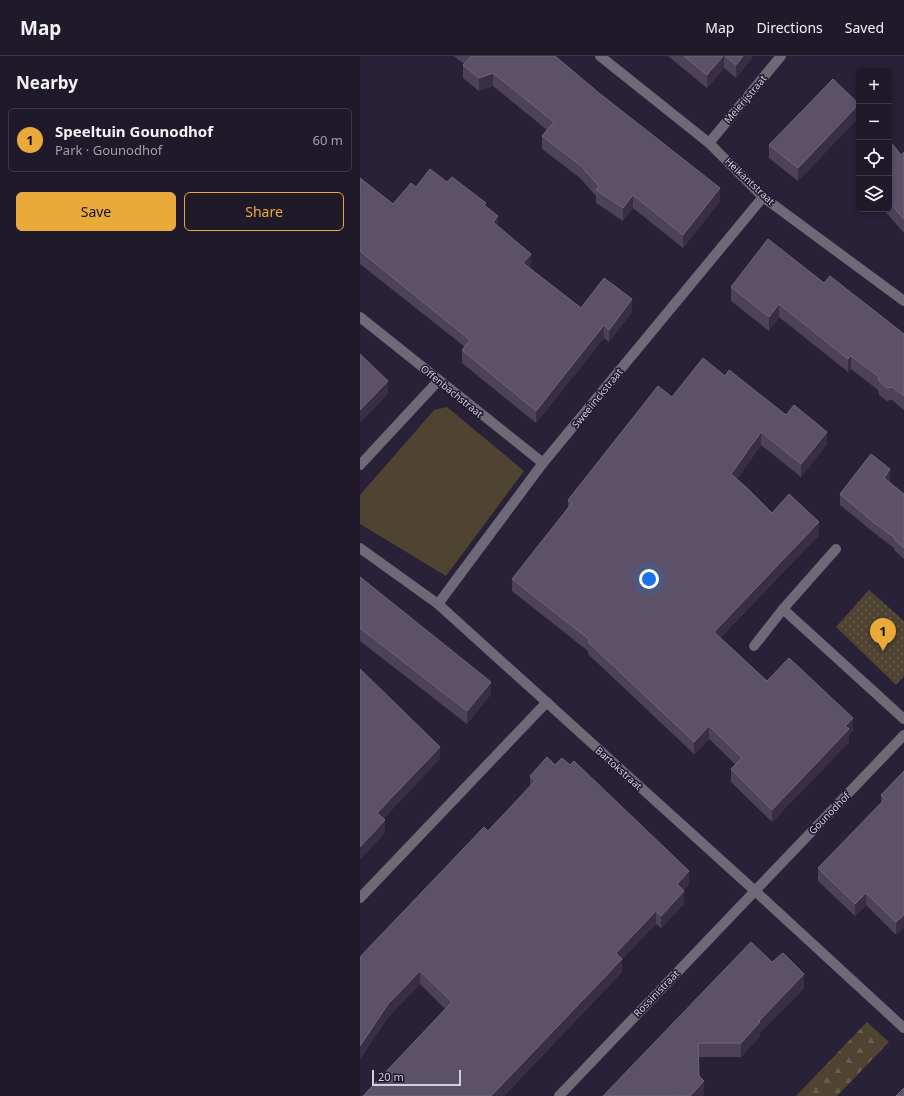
<!DOCTYPE html>
<html lang="en">
<head>
<meta charset="utf-8">
<style>
  :root { --surface:#1f1929; --page:#2c2635; --text:#f1f3f6; --muted:#a1a0a8; --line:#3c3846; --accent:#eaaa39 }
  body { margin:0; font-family:"Noto Sans",sans-serif; background:var(--page); color:var(--text) }
  .controls { position:absolute; right:12px; top:12px; display:grid; overflow:hidden; border-radius:6px; box-shadow:0 2px 6px #0003 }
  .controls button { width:36px; height:36px; display:grid; place-items:center; padding:0; border:0; border-bottom:1px solid var(--line); background:var(--surface); color:var(--text); font:20px sans-serif }
  .scale { position:absolute; left:12px; bottom:10px; width:89px; box-sizing:border-box; padding-left:4px; border:2px solid #d3cedd; border-top:0; font-size:11px; line-height:14px; white-space:nowrap; color:#d3cedd; -webkit-text-stroke:3px #20172d; paint-order:stroke }
  .you { position:absolute; left:289px; top:523px; width:14px; height:14px; margin:-10px; border:3px solid #fff; border-radius:50%; background:#1a73e8; box-shadow:0 0 0 6px #1a73e833 }
  .badge { display:grid; place-items:center; width:26px; height:26px; border-radius:50%; background:var(--accent); color:#111; font-size:13px; font-weight:700 }
  .pin { position:absolute; translate:-50% -33px; filter:drop-shadow(0 1px 2px #0008) }
  .pin::after { content:''; position:absolute; top:21px; width:14px; height:12px; background:inherit; clip-path:polygon(0 0,100% 0,50% 100%) }
  .list { margin:0; padding:0; list-style:none }
  h2 { display:flex; justify-content:space-between; align-items:center; height:52px; margin:0; padding:0 16px; font-size:17px }
  h2 small { font-size:13px; font-weight:400; color:var(--muted) }
  .list li { display:grid; grid-template-columns:26px 1fr auto; gap:12px; align-items:center; box-sizing:border-box; height:64px; margin:0 8px 8px; padding:0 8px; border:1px solid var(--line); border-radius:6px }
  .list b { display:block; font-size:15px; white-space:nowrap }
  .list p { margin:0; font-size:13px; white-space:nowrap; color:var(--muted) }
  .list em { font-size:13px; font-style:normal; color:var(--muted) }
  .actions { display:flex; gap:8px; padding:12px 16px }
  .actions a { flex:1; padding:9px 0; border:1px solid var(--accent); border-radius:6px; text-align:center; font-size:14px; color:var(--accent) }
  .actions .main { background:var(--accent); color:#111 }
  .icon { flex:none; width:22px; height:22px; fill:none; stroke:currentColor; stroke-width:2; stroke-linecap:round; stroke-linejoin:round }
  .map { position:relative; flex:none; width:544px; height:1040px; overflow:hidden }
  header { display:flex; align-items:center; gap:24px; box-sizing:border-box; height:56px; padding:0 20px; background:var(--surface); border-bottom:1px solid var(--line) }
  header strong { font-size:19px }
  nav { display:flex; gap:22px; margin-inline-start:auto; font-size:14px }
  main { display:flex }
  aside { flex:1; background:var(--surface) }
  .map>svg:first-child { display:block }
  .grass { fill:#4f4332 }
  .forest { fill:url(#forest-firs) }
  .park { fill:url(#park-dots) }
  .lines { fill:none; stroke-linecap:round; stroke-linejoin:round }
  .minor { stroke:#6e6976; stroke-width:10 }
  .wall { fill:#4c435b }
  .shaded-wall { fill:#382f47 }
  .building { fill:#5b5269; stroke:#6e667b }
  .labels { text-anchor:middle; stroke-width:3; stroke-linejoin:round; paint-order:stroke }
  .street-label { font-size:10px; fill:#d3cedd; stroke:#20172d }
</style>
</head>
<body>
<header>
<strong>Map</strong>
<nav><a>Map</a><a>Directions</a><a>Saved</a></nav>
</header>
<main>
<aside>
<h2>Nearby<small></small></h2>
<ul class="list">
<li><span class="badge">1</span><div><b>Speeltuin Gounodhof</b><p>Park · Gounodhof</p></div><em>60 m</em></li>
</ul>
<div class="actions"><a class="main">Save</a><a>Share</a></div>
</aside>
<div class="map">
<svg width="544" height="1040" viewBox="0 0 544 1040">
  <defs>
    <pattern id="forest-firs" width="22" height="20" patternUnits="userSpaceOnUse"><rect width="22" height="20" fill="#4f4332"/><path d="M5 1l3.5 6h-7zM16 11l3.5 6h-7z" fill="#675d4f"/></pattern>
    <pattern id="park-dots" width="8" height="8" patternUnits="userSpaceOnUse"><rect width="8" height="8" fill="#4f4332"/><path d="M2 2h.1M6 6h.1" fill="none" stroke="#675d4f" stroke-width="1.8" stroke-linecap="round"/></pattern>
  </defs>
  <rect width="100%" height="100%" fill="#292137"/>
  <polygon class="grass" points="87,351 164,415 86,520 0,468 0,439 74,354"/>
  <polygon class="forest" points="507,966 529,986 477,1040 436,1040"/>
  <polygon class="park" points="509,534 544,565 544,620 536,629 476,571"/>
  <g class="lines">
    <g class="minor">
      <polyline points="240,0 349,87 403,141 544,245"/>
      <polyline points="349,87 421,0"/>
      <polyline points="0,261 183,407"/>
      <polyline points="0,409 79,324"/>
      <polyline points="0,492 78,548 394,834 544,972"/>
      <polyline points="78,548 183,407 403,141"/>
      <polyline points="423,553 544,663"/>
      <polyline points="394,590 423,553 476,493"/>
      <polyline points="0,842 187,646"/>
      <polyline points="199,1040 544,679"/>
    </g>
  </g>
  <g class="wall">
    <polygon points="94,0 195,0 360,145 323,192 273,152 263,165 236,147 236,140 220,122 182,93 182,80 187,74 133,30 119,35 103,22 103,9 104,8"/>
    <polygon points="308,0 392,0 392,2 376,22 364,12 347,32"/>
    <polygon points="499,61 438,125 409,102 409,89"/>
    <polygon points="529,84 541,99 544,96 544,177 523,153 529,153"/>
    <polygon points="499,105 499,126 496,122 496,108"/>
    <polygon points="0,122 33,148 56,131 87,126 126,151 138,170 171,210 169,211 221,252 272,256 249,286 244,282 176,367 102,307 102,294 105,291 0,208"/>
    <polygon points="464,227 544,278 544,354 532,344 527,345 519,339 518,334 491,313 488,316 419,261 409,275 371,245 371,231"/>
    <polygon points="365,320 426,359 467,388 441,421 401,389 377,423 412,457 459,479 360,582 407,625 493,674 489,678 489,686 412,766 371,726 371,713 375,708 349,683 334,698 228,598 228,595 152,535 152,523 208,452 208,444 312,341"/>
    <polygon points="530,424 529,426 544,438 544,503 534,494 534,492 513,476 480,449 480,438"/>
    <polygon points="0,521 131,638 107,668 0,585"/>
    <polygon points="195,709 329,828 323,834 324,848 301,872 296,868 262,903 262,916 144,1040 3,1040 85,953 60,928 28,961 0,1003 0,901 128,775 170,730 170,720"/>
    <polygon points="544,715 544,871 536,879 506,849 495,860 458,825 458,812 521,747 521,739"/>
    <polygon points="412,906 444,932 400,976 400,980 381,1001 338,1001 339,1020 344,1038 342,1040 243,1040"/>
  </g>
  <g class="shaded-wall">
    <polygon points="363,0 364,0 364,12 347,32 347,19"/>
    <polygon points="383,0 392,0 392,2 376,22 376,9"/>
    <polygon points="133,17 133,30 119,35 119,22"/>
    <polygon points="499,48 499,61 438,125 438,112"/>
    <polygon points="360,132 360,145 323,192 323,179"/>
    <polygon points="273,139 273,152 263,165 263,152"/>
    <polygon points="138,160 138,173 133,166"/>
    <polygon points="171,198 171,210 163,219 163,207"/>
    <polygon points="272,243 272,256 249,286 249,274"/>
    <polygon points="419,248 419,261 409,275 409,261"/>
    <polygon points="244,269 244,282 176,367 176,355"/>
    <polygon points="491,300 491,313 488,316 488,303"/>
    <polygon points="28,325 28,338 0,367 0,354"/>
    <polygon points="401,376 401,389 371,431 371,418"/>
    <polygon points="467,376 467,388 441,421 441,408"/>
    <polygon points="530,413 530,424 524,432 524,422"/>
    <polygon points="459,466 459,479 354,588 354,576"/>
    <polygon points="131,626 131,638 107,668 107,655"/>
    <polygon points="493,662 493,674 489,678 489,686 412,766 412,754 485,670"/>
    <polygon points="349,670 349,683 334,698 334,686"/>
    <polygon points="80,691 80,703 17,770 17,757"/>
    <polygon points="25,764 25,777 0,804 0,791"/>
    <polygon points="329,815 329,828 317,841 317,828"/>
    <polygon points="324,835 324,848 301,872 301,860"/>
    <polygon points="506,837 506,849 495,860 495,848"/>
    <polygon points="296,855 296,868 256,910 256,897"/>
    <polygon points="544,859 544,871 536,879 536,866"/>
    <polygon points="262,903 262,916 144,1040 131,1040"/>
    <polygon points="60,915 60,928 28,961 0,1003 0,990 28,948"/>
    <polygon points="444,918 444,932 400,976 400,980 381,1001 381,987 399,965"/>
    <polygon points="344,1025 344,1038 342,1040 330,1040"/>
  </g>
  <g class="building">
    <polygon points="110,0 195,0 239,37 360,132 323,179 273,139 263,152 236,134 239,130 220,109 182,80 194,66 133,17 119,22 103,9 111,1"/>
    <polygon points="324,0 363,0 347,19"/>
    <polygon points="365,0 383,0 376,9"/>
    <polygon points="473,23 499,48 438,112 409,89"/>
    <polygon points="529,84 541,99 544,96 544,163 529,146"/>
    <polygon points="499,105 499,112 496,108"/>
    <polygon points="70,113 87,126 92,121 126,147 124,149 138,160 133,166 171,198 163,207 221,252 244,222 272,243 249,274 244,269 176,355 102,294 110,284 0,195 0,122 33,148 51,127 56,131"/>
    <polygon points="408,183 464,227 470,220 544,278 544,340 532,331 527,332 519,325 518,320 491,300 488,303 419,248 409,261 371,231"/>
    <polygon points="0,298 28,325 0,354"/>
    <polygon points="343,302 365,320 369,314 426,359 434,349 467,376 441,408 401,376 371,418 386,431 412,457 429,438 459,466 354,576 407,625 429,602 493,662 485,670 489,673 412,754 371,713 382,702 349,670 334,686 228,586 230,584 152,523 212,447 208,444 298,330 312,341"/>
    <polygon points="511,398 530,413 524,422 544,438 544,492 534,483 535,482 513,466 480,438"/>
    <polygon points="0,521 131,626 107,655 0,572"/>
    <polygon points="0,613 80,691 17,757 25,764 0,791"/>
    <polygon points="187,701 195,709 202,702 210,709 214,705 329,815 317,828 324,835 301,860 296,855 256,897 262,903 131,1040 3,1040 92,946 60,915 28,948 0,990 0,901 124,771 128,775 175,725 170,720"/>
    <polygon points="544,715 544,859 536,866 506,837 495,848 458,812 525,743 521,739"/>
    <polygon points="391,886 412,906 423,897 444,918 399,965 400,966 381,987 338,987 339,1020 344,1025 330,1040 320,1040 318,1038 317,1040 243,1040"/>
    <polygon points="544,1032 544,1040 536,1040"/>
  </g>
  <g class="labels">
    <g class="street-label">
      <text transform="translate(385 43) rotate(-50)" y="4">Meierijstraat</text>
      <text transform="translate(390 125) rotate(43)" y="4">Heikantstraat</text>
      <text transform="translate(92 335) rotate(39)" y="4">Offenbachstraat</text>
      <text transform="translate(237 342) rotate(-51)" y="4">Sweelinckstraat</text>
      <text transform="translate(259 712) rotate(42)" y="4">Bartokstraat</text>
      <text transform="translate(469 757) rotate(-46)" y="4">Gounodhof</text>
      <text transform="translate(296 937) rotate(-46)" y="4">Rossinistraat</text>
    </g>
  </g>
</svg>
<div class="controls">
<button>+</button>
<button>−</button>
<button><svg class="icon" aria-label="locate" viewBox="0 0 24 24"><circle cx="12" cy="12" r="6"/><path d="M12 2v4M12 18v4M2 12h4M18 12h4"/></svg></button>
<button><svg class="icon" aria-label="layers" viewBox="0 0 24 24"><path d="M12 4l9 5-9 5-9-5zM3 14l9 5 9-5"/></svg></button>
</div>
<div class="scale">20 m</div>
<div class="you"></div>
<div class="pin badge" style="left:523px;top:595px">1</div>
</div>
</main>
</body>
</html>
